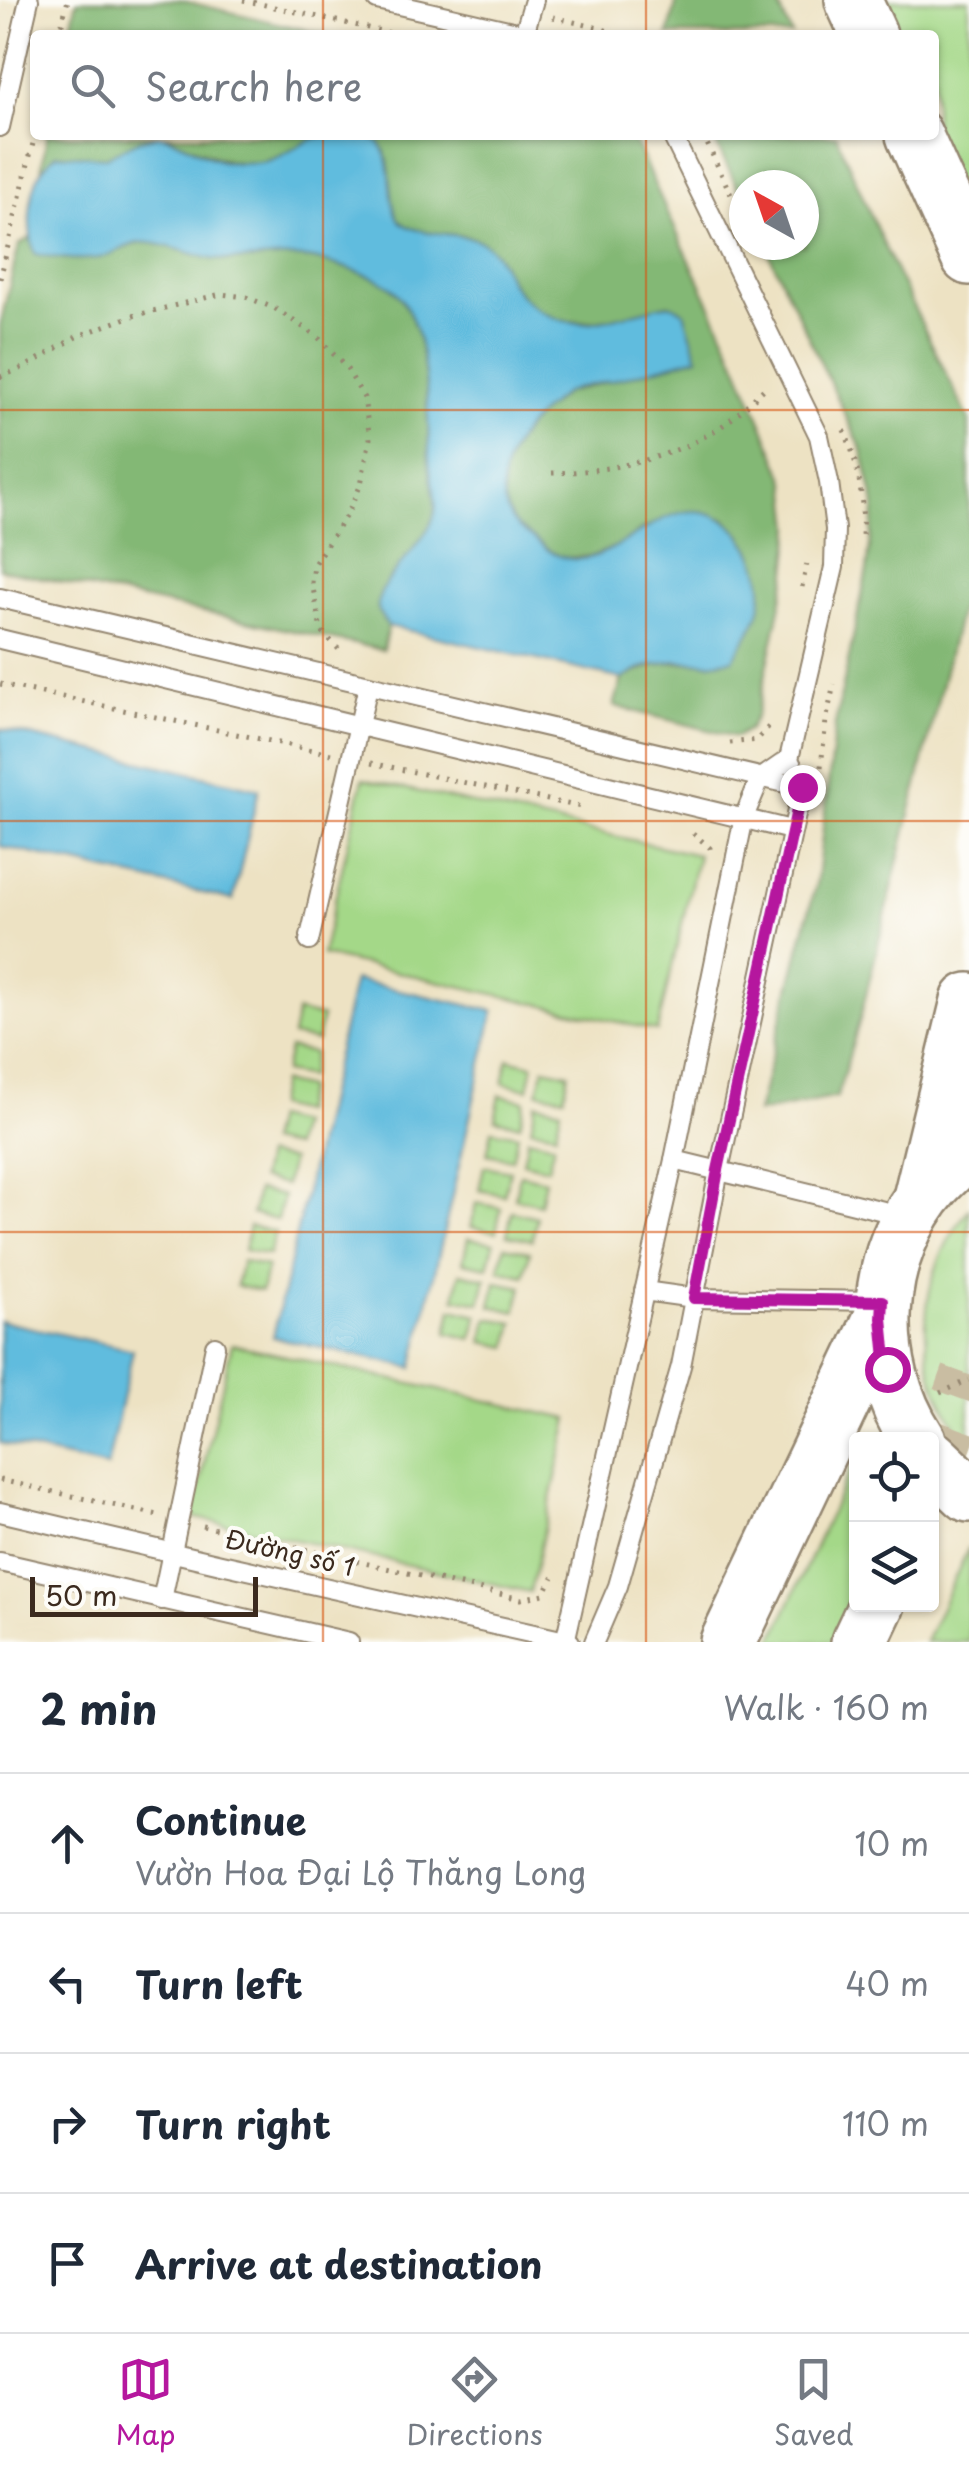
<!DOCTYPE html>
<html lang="en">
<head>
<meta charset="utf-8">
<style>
  :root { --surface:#fff; --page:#f2f2f3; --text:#1f2937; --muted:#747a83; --line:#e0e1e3; --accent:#b5179e }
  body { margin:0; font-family:"Playpen Sans",sans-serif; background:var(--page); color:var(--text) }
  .controls { position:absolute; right:30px; bottom:30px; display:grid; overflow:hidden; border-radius:10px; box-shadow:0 2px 8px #0004 }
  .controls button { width:90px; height:90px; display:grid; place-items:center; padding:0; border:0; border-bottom:2px solid var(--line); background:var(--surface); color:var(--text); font:50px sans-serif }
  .compass { position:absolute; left:729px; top:170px; width:90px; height:90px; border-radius:50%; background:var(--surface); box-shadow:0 2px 8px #0004; rotate:320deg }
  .scale { position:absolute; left:30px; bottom:25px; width:228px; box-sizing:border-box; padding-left:10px; border:5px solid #3b2a1e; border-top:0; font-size:28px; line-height:35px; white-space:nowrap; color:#3b2a1e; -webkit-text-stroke:8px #fdfcf7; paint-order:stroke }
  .stop { position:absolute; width:30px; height:30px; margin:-22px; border:8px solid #b5179e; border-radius:50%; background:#fff }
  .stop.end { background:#b5179e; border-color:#fff; box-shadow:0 2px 10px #0008 }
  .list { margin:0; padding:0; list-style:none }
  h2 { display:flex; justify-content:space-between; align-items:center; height:130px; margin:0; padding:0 40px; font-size:42px }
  h2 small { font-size:32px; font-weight:400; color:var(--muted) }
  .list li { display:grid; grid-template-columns:65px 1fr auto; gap:30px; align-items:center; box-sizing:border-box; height:140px; padding:0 40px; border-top:2px solid var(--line) }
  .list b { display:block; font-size:38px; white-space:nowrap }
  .list p { margin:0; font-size:32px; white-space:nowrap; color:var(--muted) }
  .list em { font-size:32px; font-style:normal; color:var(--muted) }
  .icon { flex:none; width:55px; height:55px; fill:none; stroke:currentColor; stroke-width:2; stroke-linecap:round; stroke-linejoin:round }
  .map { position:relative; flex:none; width:969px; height:1642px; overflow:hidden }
  .search { position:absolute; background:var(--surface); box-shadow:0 2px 8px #0004; left:30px; right:30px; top:30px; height:110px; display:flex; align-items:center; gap:25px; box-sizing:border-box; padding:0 35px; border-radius:10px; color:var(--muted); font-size:38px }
  .sheet { height:690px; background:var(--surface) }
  nav { display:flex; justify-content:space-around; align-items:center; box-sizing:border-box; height:140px; border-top:2px solid var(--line); background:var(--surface); font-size:28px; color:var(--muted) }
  nav a { display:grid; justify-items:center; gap:5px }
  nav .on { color:var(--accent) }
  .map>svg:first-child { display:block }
  .green { fill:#a4d888; stroke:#708153; stroke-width:2.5 }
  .forest { fill:#83b874; stroke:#5f7149; stroke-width:2.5 }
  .water { fill:#61bcde; stroke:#4e737e; stroke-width:2.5 }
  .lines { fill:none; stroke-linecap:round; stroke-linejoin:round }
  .highway-tunnel { stroke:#c9bda2; stroke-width:55; stroke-dasharray:55 28; stroke-linecap:butt }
  .lane-casing { stroke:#948670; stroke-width:22 }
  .primary-casing { stroke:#948670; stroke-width:60 }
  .highway-casing { stroke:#948670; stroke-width:60 }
  .path { stroke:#948670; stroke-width:5; stroke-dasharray:2.5 8; stroke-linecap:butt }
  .lane { stroke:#fff; stroke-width:18 }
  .primary { stroke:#fff; stroke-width:55 }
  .highway { stroke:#fff; stroke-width:55 }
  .route { stroke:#b5179e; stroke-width:12 }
  .grid { fill:none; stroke:#d7540e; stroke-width:2.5; stroke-opacity:0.55 }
  .labels { text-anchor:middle; stroke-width:8; stroke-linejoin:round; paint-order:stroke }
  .street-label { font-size:25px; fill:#3b2a1e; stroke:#fdfcf7 }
</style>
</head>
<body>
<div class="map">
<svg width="969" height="1642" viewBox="0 0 969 1642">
  <rect width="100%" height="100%" fill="#fdfcf7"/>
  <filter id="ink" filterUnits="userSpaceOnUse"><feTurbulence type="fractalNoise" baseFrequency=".01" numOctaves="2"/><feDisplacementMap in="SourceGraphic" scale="20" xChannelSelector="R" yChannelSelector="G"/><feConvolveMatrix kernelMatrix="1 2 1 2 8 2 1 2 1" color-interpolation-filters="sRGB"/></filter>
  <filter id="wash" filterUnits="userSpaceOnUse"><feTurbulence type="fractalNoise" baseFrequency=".0048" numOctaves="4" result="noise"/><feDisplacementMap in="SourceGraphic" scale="40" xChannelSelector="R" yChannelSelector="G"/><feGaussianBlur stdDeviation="2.25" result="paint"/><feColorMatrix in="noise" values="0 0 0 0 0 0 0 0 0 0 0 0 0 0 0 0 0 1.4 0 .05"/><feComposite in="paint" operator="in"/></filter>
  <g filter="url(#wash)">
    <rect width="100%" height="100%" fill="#ede2c3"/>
    <g class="green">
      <polygon points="866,0 969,0 969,218 934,135 934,35 883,35"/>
      <polygon points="363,779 698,855 657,1031 322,955"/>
      <polygon points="297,1012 322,1017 317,1041 292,1036"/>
      <polygon points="289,1048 314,1053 309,1077 284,1072"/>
      <polygon points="508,1059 533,1065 528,1089 503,1083"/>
      <polygon points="544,1068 569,1073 564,1097 538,1092"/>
      <polygon points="281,1082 307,1088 301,1112 276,1106"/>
      <polygon points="500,1095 525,1101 520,1125 495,1119"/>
      <polygon points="536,1103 561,1109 556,1133 531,1128"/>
      <polygon points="274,1118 299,1124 293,1147 268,1142"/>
      <polygon points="492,1130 518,1135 512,1159 487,1154"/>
      <polygon points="528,1138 554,1144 548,1168 523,1162"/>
      <polygon points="265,1155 291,1160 285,1185 260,1179"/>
      <polygon points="484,1166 510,1171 504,1195 479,1190"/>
      <polygon points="520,1174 545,1180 540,1204 515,1198"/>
      <polygon points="257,1190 283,1196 277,1220 252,1214"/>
      <polygon points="476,1203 501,1208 496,1232 471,1227"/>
      <path d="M969,1209V1444C910,1373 913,1281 969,1209Z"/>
      <polygon points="512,1211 537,1217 532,1240 507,1235"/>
      <polygon points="249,1226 275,1232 269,1255 244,1250"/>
      <polygon points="468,1238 494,1243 488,1267 463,1262"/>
      <polygon points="505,1246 530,1252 524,1276 499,1270"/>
      <polygon points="242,1261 267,1267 261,1291 236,1286"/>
      <polygon points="460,1273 486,1279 480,1303 455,1298"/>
      <polygon points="496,1282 522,1287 516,1312 491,1306"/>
      <polygon points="452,1309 478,1315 472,1339 447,1333"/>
      <polygon points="488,1318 514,1323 508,1347 483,1342"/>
      <polygon points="232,1344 569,1419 530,1592 192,1517"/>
      <polygon points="856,1457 856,1604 844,1642 772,1642"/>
      <polygon points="969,1547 969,1642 925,1642"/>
    </g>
    <g class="forest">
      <polygon points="77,0 180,0 327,35 69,35"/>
      <polygon points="677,0 776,0 792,35 668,35"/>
      <path d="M47,135H159C140,140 124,152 105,157C85,162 56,156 41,171Z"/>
      <path d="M164,135H326C306,140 289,154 269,160C230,171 198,148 164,135Z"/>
      <path d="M365,135L632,136L729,345L787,483L792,527L786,581L757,714L749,729L736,737L614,706L622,679C656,661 673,661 710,663L753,554L742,536L724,518L644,528L622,544L593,556L564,558L551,552L513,523L504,503L502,480L506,458L530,422L565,393L698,357L669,304C617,316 559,343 518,291C504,275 502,254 482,242C459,229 419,239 401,222C378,202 406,148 365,135Z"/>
      <polygon points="712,135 836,135 890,259 969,420 969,572 860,1019 837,1097 757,1113 817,880 835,725 867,570 875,505 862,450 765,245 804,245 804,185 744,185 744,201"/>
      <path d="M30,238L35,254C56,258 83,262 103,256C115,253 126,246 139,243C156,240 193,255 212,259C248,264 283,253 318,260C333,263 370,275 383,282C430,307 428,412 429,459C429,476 437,494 435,511C431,542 375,581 378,607C378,614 384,620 388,626L383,650L0,569V326L19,245Z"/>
    </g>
    <g class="water">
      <path d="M159,135C184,139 205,160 229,162C240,163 257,163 267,161C284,157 299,144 315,138C325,134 335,135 345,135C352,135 361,134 368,136C398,145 386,194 397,217C408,238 461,230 482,242C500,252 502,267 512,284C521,298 537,310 553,317C588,331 614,316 649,309C655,307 664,304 671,305C676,306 680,310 684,312L698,357C669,365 639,373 610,381C596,384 578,386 565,393C559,396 553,403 548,407C515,435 487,478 512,520C517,528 527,534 535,539C543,546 550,553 560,556C606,573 647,512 694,511C737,511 769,565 761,605C757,624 743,642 733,659L710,663L676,661L645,667L622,679L388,626C384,620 378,614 378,607C375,581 431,541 435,511C437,494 429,476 429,459C428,412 430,307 383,282C370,275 333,263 318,260C283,253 248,264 212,259C193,255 156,240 138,243C126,246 115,253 103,257C83,262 56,258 35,254C27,231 28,196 40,173C43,167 51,160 56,154L106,157L140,140Z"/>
      <polygon points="0,729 259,789 233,900 0,846"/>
      <polygon points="354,980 494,1011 413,1368 273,1337"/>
      <polygon points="0,1321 133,1350 107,1467 0,1443"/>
    </g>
  </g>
  <g filter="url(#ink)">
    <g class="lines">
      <polyline class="highway-tunnel" points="932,1477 969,1375"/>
      <g class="lane-casing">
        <g id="lane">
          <polyline points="377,0 530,35"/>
          <polyline points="524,34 534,0"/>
          <polyline points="0,127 29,0"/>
          <polyline points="0,598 802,787"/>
          <polyline points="0,639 791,830"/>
          <polyline points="309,941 368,686"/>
          <polyline points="674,1160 904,1216"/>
          <polyline points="644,1291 694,1298 878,1301"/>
          <polyline points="0,1512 221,1564 570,1642"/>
          <polyline points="0,1562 349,1642"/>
          <polyline points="162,1600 215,1346"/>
          <polyline points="565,1642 674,1160 744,817 760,779 789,759"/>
          <polyline points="594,1642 618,1586 681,1366 719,1170 802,787 789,759 834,567 835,529 829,482 819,436 672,135"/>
        </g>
      </g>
      <g class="primary-casing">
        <g id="primary">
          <polyline points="853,0 869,35"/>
          <polyline points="914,135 969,257"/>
          <polyline points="921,1198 969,1001"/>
          <path d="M918,1440C866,1361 872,1253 935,1182C946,1171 956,1160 969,1151"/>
          <polyline points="932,1459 969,1494"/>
          <polyline points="728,1642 882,1318"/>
        </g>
      </g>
      <g class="highway-casing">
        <polyline id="highway" points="859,1642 877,1604"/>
      </g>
      <g class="path">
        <polyline points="243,0 399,35"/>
        <polyline points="553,17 603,29 617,35"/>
        <polyline points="59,35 68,0"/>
        <polyline points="703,135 734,201"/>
        <polyline points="0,279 35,135"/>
        <polyline points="0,377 25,367 78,336 129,317 221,294 246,297 274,308 318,337 347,369 364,398 370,439 361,484 349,511 314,564 312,583 321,630 343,654"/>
        <path d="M844,430C859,464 864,499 862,536"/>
        <path d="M552,473C610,471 669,460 719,428C737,416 752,400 767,386"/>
        <polyline points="802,587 808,558"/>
        <polyline points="0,684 331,754"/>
        <polyline points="730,743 757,740 771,724"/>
        <polyline points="371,763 586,808"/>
        <polyline points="821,767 826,721 834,684"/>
        <polyline points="693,833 710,848 711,854"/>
        <polyline points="940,1393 969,1380"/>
        <polyline points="0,1480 158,1515"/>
        <polyline points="203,1526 521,1599 544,1594 553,1577"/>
      </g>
      <use href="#lane" class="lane"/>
      <use href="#primary" class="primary"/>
      <use href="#highway" class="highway"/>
    </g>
  </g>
  <g class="lines" filter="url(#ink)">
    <polyline class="route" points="802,787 718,1170 694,1298 883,1301 882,1318 887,1369"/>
  </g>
  <path class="grid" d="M323,0V35M646,0V35M323,135V1642M646,135V1642M0,410H969M0,821H969M0,1232H969"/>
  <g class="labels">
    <g class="street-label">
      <text transform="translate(290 1553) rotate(13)" y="9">Đường số 1</text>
    </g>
  </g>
</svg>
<div class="controls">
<button><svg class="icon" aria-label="locate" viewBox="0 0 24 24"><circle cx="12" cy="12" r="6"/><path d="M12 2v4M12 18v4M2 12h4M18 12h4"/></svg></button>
<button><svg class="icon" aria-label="layers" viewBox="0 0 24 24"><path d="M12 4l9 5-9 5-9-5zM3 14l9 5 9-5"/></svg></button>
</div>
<svg class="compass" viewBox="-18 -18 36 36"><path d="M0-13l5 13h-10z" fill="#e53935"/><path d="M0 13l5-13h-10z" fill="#747a83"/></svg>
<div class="scale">50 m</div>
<div class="stop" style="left:887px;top:1369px"></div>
<div class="stop end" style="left:802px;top:787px"></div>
<div class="search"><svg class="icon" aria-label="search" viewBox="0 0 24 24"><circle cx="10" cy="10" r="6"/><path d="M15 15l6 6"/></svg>Search here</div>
</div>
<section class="sheet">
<h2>2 min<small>Walk · 160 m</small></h2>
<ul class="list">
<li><svg class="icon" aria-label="ahead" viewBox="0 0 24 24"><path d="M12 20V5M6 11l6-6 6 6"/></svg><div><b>Continue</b><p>Vườn Hoa Đại Lộ Thăng Long</p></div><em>10 m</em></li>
<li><svg class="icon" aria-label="left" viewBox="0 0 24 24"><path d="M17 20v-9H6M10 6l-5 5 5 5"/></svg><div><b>Turn left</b></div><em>40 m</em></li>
<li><svg class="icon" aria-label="right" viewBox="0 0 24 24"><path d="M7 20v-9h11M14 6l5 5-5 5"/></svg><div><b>Turn right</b></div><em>110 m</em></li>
<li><svg class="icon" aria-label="arrive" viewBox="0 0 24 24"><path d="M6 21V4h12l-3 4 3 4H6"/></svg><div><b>Arrive at destination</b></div></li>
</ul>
</section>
<nav>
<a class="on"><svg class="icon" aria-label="map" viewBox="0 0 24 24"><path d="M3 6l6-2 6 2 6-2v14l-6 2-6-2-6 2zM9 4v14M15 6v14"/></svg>Map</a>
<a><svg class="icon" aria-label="directions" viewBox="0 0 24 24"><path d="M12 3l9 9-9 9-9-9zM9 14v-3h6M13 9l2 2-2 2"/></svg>Directions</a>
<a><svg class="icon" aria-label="saved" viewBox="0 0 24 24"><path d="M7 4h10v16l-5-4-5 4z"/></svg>Saved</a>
</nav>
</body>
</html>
